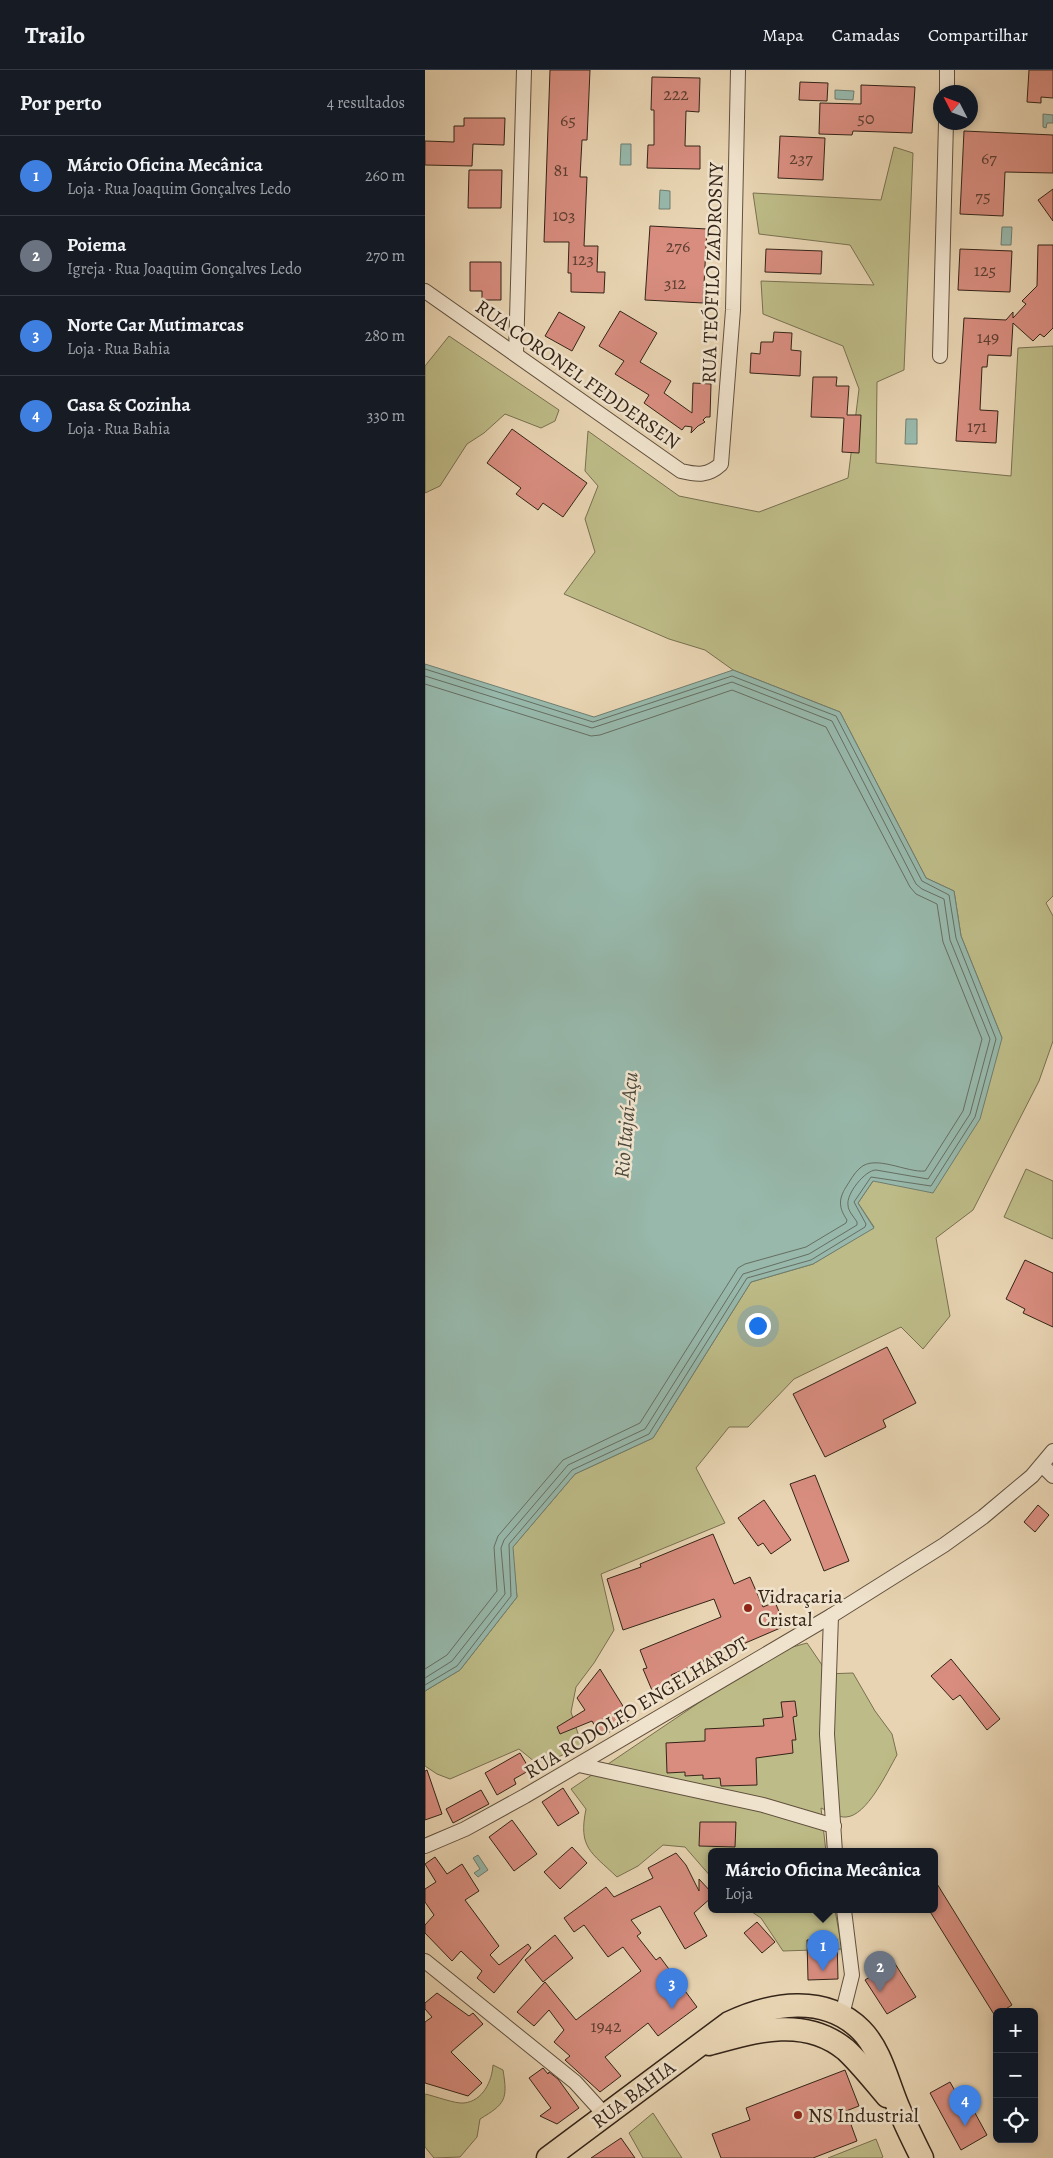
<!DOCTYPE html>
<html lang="pt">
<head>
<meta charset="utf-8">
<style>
  :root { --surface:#171b24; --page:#242831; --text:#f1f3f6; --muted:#9ea1a6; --line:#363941; --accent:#2563eb }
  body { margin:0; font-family:Alegreya,serif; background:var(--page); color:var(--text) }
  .controls { position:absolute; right:15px; bottom:15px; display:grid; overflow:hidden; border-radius:8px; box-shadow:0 2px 8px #0003 }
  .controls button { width:45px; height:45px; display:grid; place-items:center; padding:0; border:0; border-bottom:1px solid var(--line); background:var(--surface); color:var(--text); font:25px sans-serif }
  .compass { position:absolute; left:508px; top:15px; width:45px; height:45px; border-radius:50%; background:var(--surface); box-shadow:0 2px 8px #0003; rotate:312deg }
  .you { position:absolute; left:332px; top:1255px; width:18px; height:18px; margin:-12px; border:4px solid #fff; border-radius:50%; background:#1a73e8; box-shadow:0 0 0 8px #1a73e833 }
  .badge { display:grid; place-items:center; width:32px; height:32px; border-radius:50%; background:var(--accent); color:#fff; font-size:16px; font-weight:700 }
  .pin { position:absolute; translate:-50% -41px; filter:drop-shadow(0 1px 2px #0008) }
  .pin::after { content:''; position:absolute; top:26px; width:18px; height:15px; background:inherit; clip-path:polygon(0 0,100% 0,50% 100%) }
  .popup { position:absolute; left:283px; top:1778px; width:230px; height:65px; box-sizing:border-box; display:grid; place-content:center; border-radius:8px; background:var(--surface); filter:drop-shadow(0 1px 4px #0005); font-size:16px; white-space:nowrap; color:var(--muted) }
  .popup b { font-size:19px; color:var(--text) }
  .popup::after { content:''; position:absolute; left:50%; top:100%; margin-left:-10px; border:10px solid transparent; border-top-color:var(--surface) }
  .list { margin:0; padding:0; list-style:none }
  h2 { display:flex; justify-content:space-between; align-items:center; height:65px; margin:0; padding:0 20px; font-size:21px }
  h2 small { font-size:16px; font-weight:400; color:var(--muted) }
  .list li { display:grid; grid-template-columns:32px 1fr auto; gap:15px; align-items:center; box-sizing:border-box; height:80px; padding:0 20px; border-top:1px solid var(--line) }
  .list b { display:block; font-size:19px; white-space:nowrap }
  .list p { margin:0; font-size:16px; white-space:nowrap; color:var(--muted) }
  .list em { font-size:16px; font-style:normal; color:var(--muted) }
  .icon { flex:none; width:28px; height:28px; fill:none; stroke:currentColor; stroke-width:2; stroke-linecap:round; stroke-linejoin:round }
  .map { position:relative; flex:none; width:628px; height:2088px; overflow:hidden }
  header { display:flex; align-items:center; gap:30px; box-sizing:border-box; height:70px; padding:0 25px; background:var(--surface); border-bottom:1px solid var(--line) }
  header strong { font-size:24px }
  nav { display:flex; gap:28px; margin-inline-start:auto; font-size:18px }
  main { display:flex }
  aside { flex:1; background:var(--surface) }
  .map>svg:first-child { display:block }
  .green { fill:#bdbb87; stroke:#787050 }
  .water { fill:#97b8ab; stroke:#6f7d70 }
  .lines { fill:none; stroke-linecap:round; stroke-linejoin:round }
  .shore { stroke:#666e62; stroke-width:1 }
  .building { fill:#d88d7f; stroke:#342418 }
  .street-casing { stroke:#61503e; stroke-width:16 }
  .primary-casing { stroke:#342418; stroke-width:25 }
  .street { stroke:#f0e3cd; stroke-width:14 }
  .primary { stroke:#e8d4b2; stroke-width:22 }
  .poi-dot { fill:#8f2418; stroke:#f0e3cd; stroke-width:2 }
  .labels { text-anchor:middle; stroke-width:5; stroke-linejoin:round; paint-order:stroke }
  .number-label { font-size:18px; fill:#5d3e32 }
  .street-label { font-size:20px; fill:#342418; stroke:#f0e3cd }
  .poi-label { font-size:20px; fill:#342418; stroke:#f0e3cd; text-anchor:start }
  .water-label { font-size:21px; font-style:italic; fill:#4d493d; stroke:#f0e3cd }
</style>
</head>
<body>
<header>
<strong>Trailo</strong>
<nav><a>Mapa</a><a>Camadas</a><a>Compartilhar</a></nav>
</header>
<main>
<aside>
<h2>Por perto<small>4 resultados</small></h2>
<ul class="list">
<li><span class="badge" style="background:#3f7fe0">1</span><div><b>Márcio Oficina Mecânica</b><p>Loja · Rua Joaquim Gonçalves Ledo</p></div><em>260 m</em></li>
<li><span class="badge" style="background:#6b7280">2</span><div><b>Poiema</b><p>Igreja · Rua Joaquim Gonçalves Ledo</p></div><em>270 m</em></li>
<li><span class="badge" style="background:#3f7fe0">3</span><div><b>Norte Car Mutimarcas</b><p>Loja · Rua Bahia</p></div><em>280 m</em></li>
<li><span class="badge" style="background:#3f7fe0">4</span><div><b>Casa &amp; Cozinha</b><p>Loja · Rua Bahia</p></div><em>330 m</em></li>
</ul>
</aside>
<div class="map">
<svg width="628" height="2088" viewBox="0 0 628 2088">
  <rect width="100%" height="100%" fill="#e8d4b2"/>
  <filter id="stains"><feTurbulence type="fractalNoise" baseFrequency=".004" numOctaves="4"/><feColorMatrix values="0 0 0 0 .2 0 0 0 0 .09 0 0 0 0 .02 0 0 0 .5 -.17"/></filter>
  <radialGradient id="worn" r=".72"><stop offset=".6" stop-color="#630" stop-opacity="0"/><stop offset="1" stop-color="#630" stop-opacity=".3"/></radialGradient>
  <g class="green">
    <polygon points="469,77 488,83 479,300 452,312 451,393 586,406 593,278 628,276 628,826 621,833 628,846 628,971 614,1011 548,1140 511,1168 525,1246 498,1279 476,1257 369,1309 323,1357 304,1357 271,1398 300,1453 176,1504 189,1560 169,1593 151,1617 146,1642 157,1676 133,1687 110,1692 94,1679 25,1709 12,1704 0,1696 0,1621 35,1600 92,1527 87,1478 150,1404 228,1368 326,1212 388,1194 449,1157 433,1133 448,1111 577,968 536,866 529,821 501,808 415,642 308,600 280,580 244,569 139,524 170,482 160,449 173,416 160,401 163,361 254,426 334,442 423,408 434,319 418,276 338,244 336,211 449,215 425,175 334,164 328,123 456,130"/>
    <polygon points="24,266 134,340 130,351 116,358 80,344 59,363 42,374 15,416 0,423 0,296"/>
    <polygon points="601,1099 628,1111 628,1169 579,1147"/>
    <path d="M382,1573L397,1595L399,1604L428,1603L450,1641L467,1664L472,1685C462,1702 442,1746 421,1747C414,1748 403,1741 396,1738L401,1782H287V1808L260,1777L238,1775L213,1796L192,1807C166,1782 153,1778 161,1739L146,1719L309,1609L364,1578Z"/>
    <polygon points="324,1840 410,1840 417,1879 358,1881 336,1848"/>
    <path d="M68,1995L78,2000C83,2030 80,2034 55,2049L52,2067L35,2087L9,2088L0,2077V2024C10,2026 30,2034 39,2033C58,2031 67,2011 68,1995Z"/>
    <polygon points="228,2043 257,2088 218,2088 204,2063"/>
    <polygon points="451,2069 458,2087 456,2088 403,2088"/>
  </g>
  <g class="water">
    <polygon points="410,20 429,21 428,30 410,29"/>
    <polygon points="618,44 628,45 628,53 622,53 621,58 618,57"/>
    <polygon points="196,74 206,74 206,95 195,95"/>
    <polygon points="235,120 245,121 245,139 234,139"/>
    <polygon points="577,157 587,157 586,175 576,175"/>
    <polygon points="481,349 492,349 492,374 480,374"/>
    <polygon points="0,594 169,647 308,600 415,642 501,808 529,821 536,866 577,968 555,1049 508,1123 448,1111 433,1133 449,1158 388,1194 326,1212 228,1368 150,1404 88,1477 92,1527 35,1600 0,1621"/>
    <polygon points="53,1785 63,1800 53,1807 49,1803 55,1799 48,1788"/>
  </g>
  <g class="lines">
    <g class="shore">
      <polyline points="0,599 168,652 307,606 411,646 497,811 524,825 531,868 571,969 550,1047 506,1116 446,1107 429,1132 441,1154 440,1157 386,1190 322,1208 224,1364 147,1400 84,1474 86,1526 32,1596 0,1615"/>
      <path d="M0,606L167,658L307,612L407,651L491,814L497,819L519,829L525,870L565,969L545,1044L503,1109L451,1100C440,1100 421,1124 423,1135C423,1141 429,1147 432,1152V1155L384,1184L318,1204L220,1359L143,1395L79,1470L76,1478L80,1524L27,1591L0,1608"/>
      <path d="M0,614L166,666L175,665L307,620L401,657L485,817L491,824L512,834L518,872L557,969L538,1041L500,1101C482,1103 450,1084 435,1098C429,1103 425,1111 421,1117C413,1130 414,1138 422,1150L421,1153L381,1177L320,1194L313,1198L215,1353L138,1390L73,1466L69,1477L72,1521L22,1585L0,1599"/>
    </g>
  </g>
  <g class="building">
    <polygon points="125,0 165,0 162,70 157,70 155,107 162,107 159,176 173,176 172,202 180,202 179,223 146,222 146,203 143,203 144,172 119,172"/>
    <polygon points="604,0 628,0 628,28 616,27 616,33 602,32"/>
    <polygon points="227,7 275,8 274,42 261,41 260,76 275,76 275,99 222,98 223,75 229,75 229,40 226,40"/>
    <polygon points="375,12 403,13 402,31 374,30"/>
    <polygon points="436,15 490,17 487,63 428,61 427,65 394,64 395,33 436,34"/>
    <polygon points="39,48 80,48 79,75 48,74 47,96 0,95 0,71 29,72 29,56 39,56"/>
    <polygon points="539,61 628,65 628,103 580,102 578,146 535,144"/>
    <polygon points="355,66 400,68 398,110 353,108"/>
    <polygon points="44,100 77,100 76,138 43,138"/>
    <polygon points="628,119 628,151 613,130"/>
    <polygon points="225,156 282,159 278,233 220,230"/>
    <polygon points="613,175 628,175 628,258 619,267 615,264 608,271 588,253 586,286 563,285 562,297 557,297 555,340 573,341 571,373 531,371 539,248 581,250 588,242 588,248 601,234 597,231 612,216"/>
    <polygon points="341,179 397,181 396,204 340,202"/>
    <polygon points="535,179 587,181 585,222 533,220"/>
    <polygon points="45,192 76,192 76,230 57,230 57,221 45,221"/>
    <polygon points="195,241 232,263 215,292 246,311 239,323 267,343 268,313 286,314 285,347 281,347 278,350 280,352 273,356 266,363 267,357 260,356 257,360 219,333 224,325 190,304 199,291 174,276"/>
    <polygon points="134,242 160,257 147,281 120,266"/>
    <polygon points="349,262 367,263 366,280 376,281 375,306 325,303 326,283 335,284 336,272 348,272"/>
    <polygon points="388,307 412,307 411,316 424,316 422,345 436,345 434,383 417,382 419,348 386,347"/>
    <polygon points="87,359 162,413 138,447 118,433 113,440 91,424 96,418 62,393"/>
    <polygon points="600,1190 628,1203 628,1257 598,1243 600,1239 581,1229"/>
    <polygon points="462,1277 491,1333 458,1350 461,1357 400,1387 368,1324"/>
    <polygon points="390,1405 424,1491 399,1501 365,1414"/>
    <polygon points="339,1430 366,1470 346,1484 338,1473 333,1476 313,1448"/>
    <polygon points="613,1435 624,1445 610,1462 599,1452"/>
    <polygon points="288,1464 309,1514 325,1507 338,1537 350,1532 360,1556 246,1605 250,1615 229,1625 218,1599 222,1598 215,1580 296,1547 289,1529 198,1560 182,1509 216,1497 215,1494"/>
    <polygon points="526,1589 575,1649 562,1660 535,1625 528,1630 506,1606"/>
    <polygon points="175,1599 206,1649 176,1667 167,1651 135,1664 132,1657 160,1640 152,1628"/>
    <polygon points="370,1631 372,1646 368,1647 371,1670 367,1670 368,1683 331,1688 332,1715 296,1716 295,1708 278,1709 278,1705 260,1706 260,1702 242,1703 241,1673 280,1671 280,1659 339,1656 338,1649 358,1647 356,1632"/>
    <polygon points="95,1683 105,1700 89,1709 91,1714 72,1725 60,1703"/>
    <polygon points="2,1700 17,1744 0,1750 0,1701"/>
    <polygon points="138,1718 154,1743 133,1756 117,1732"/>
    <polygon points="56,1720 64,1734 28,1753 21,1739"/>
    <polygon points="87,1750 112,1784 89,1801 64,1767"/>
    <polygon points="275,1752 311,1752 310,1777 274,1776"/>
    <polygon points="147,1777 162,1793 135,1819 119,1802"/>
    <polygon points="251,1783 261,1795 274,1821 274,1809 287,1823 287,1827 269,1843 282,1866 260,1879 235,1836 206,1850 216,1863 212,1866 231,1890 235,1887 272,1937 233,1966 223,1953 180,1987 196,2006 175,2022 140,1990 145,1986 129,1972 139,1960 124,1940 109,1956 92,1942 120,1912 151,1950 216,1901 198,1877 183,1887 159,1855 149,1862 139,1848 181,1817 189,1827 228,1808 223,1798"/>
    <polygon points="10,1787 22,1804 37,1794 54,1821 40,1830 74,1876 65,1885 74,1895 103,1874 106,1878 69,1923 52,1908 57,1901 36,1881 27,1891 0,1863 0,1855 9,1845 0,1832 0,1819 11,1812 0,1794"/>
    <polygon points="509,1809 587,1935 576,1942 572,1942 570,1946 504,1840 509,1840"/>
    <polygon points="332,1852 350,1872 337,1883 319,1863"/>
    <polygon points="130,1865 148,1888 118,1912 100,1890"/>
    <polygon points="412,1869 413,1909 383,1910 382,1870"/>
    <polygon points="469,1892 491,1927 462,1944 440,1910"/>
    <polygon points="12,1923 44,1946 48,1943 58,1954 26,1982 57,2013 43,2026 0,2013 0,1952 7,1947 0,1939 0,1933"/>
    <polygon points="118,1998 123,2004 124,2002 133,2009 154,2038 132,2054 115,2046 126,2038 104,2008"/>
    <polygon points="420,2000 434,2036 421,2041 432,2071 388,2088 296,2088 287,2064 325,2050 321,2038"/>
    <polygon points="525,2012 538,2035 544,2032 562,2065 536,2080 505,2023"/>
    <polygon points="196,2068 210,2088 166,2088"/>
  </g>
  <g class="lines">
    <g class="street-casing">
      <g id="street">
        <polyline points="522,22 522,0"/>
        <path d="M0,221L256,401C273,405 283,406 296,394L308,240L313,0"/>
        <polyline points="91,284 99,0"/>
        <polyline points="515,286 521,52"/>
        <polyline points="617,1395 628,1406"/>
        <polyline points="406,1546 402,1664 410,1782"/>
        <polyline points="154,1695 338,1735 409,1756"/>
        <polyline points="0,1776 40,1759 100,1726 406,1546 519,1475 558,1447 607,1406 628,1381"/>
        <polyline points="0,1891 150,2012 180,2045"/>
        <polyline points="417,1945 427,1905 419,1840"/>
      </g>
    </g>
    <g class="primary-casing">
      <g id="primary">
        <path d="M284,1974C330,1961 380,1946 421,1980C436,1994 449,2011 462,2026"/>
        <path d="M123,2088L304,1953C346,1933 400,1924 436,1960C456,1980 463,2014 474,2039C481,2056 489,2072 497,2088"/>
      </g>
    </g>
    <use href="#street" class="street"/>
    <use href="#primary" class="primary"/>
  </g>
  <g class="poi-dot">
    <circle cx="323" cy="1538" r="5"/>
    <circle cx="373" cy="2045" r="5"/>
  </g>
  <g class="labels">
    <g class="number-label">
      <text x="251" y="30">222</text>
      <text x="441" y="54">50</text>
      <text x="143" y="56">65</text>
      <text x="376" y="94">237</text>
      <text x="564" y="94">67</text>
      <text x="136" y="106">81</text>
      <text x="558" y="132">75</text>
      <text x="139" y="151">103</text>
      <text x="253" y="182">276</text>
      <text x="158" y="195">123</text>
      <text x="560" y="206">125</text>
      <text x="250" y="219">312</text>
      <text x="563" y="273">149</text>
      <text x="552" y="362">171</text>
      <text x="181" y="1962">1942</text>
    </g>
    <g class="street-label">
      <text transform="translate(287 203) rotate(-88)" y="7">RUA TEÓFILO ZADROSNY</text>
      <text transform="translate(153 304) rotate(35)" y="7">RUA CORONEL FEDDERSEN</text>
      <text transform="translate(211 1637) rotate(-31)" y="7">RUA RODOLFO ENGELHARDT</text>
      <text transform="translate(208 2024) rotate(-37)" y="7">RUA BAHIA</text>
    </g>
    <g class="poi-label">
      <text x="333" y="1533">Vidraçaria<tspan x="333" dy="23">Cristal</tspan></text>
      <text x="383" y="2052">NS Industrial</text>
    </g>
    <g class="water-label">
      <text transform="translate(201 1055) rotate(-85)" y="7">Rio Itajaí-Açu</text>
    </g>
  </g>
  <rect width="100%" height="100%" filter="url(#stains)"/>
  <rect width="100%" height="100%" fill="url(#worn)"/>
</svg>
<div class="controls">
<button>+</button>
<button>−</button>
<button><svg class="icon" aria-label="locate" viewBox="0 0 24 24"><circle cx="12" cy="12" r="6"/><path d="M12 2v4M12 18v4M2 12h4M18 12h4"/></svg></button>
</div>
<svg class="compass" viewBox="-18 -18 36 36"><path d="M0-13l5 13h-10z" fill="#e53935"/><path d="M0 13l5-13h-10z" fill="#9ea1a6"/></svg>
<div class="you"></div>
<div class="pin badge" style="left:398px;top:1901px;background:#3f7fe0">1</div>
<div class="popup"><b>Márcio Oficina Mecânica</b>Loja</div>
<div class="pin badge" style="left:455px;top:1922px;background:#6b7280">2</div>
<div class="pin badge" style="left:247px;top:1939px;background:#3f7fe0">3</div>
<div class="pin badge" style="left:540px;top:2056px;background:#3f7fe0">4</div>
</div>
</main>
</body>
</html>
